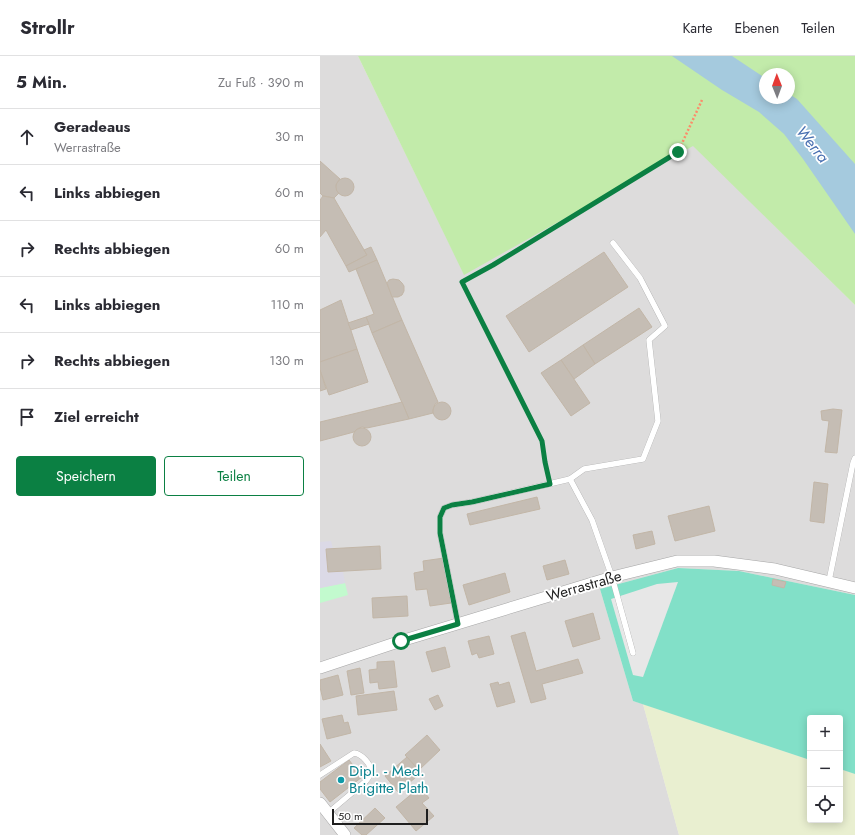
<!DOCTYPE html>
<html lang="de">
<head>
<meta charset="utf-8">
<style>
  :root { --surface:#fff; --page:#f7f7f7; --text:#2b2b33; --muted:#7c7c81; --line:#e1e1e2; --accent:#0b8043 }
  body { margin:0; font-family:Jost,sans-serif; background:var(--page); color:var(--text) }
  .controls { position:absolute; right:12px; bottom:12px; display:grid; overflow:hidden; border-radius:4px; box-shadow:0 2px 10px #0003 }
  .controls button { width:36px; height:36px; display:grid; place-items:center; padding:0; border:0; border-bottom:1px solid var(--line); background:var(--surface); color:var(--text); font:20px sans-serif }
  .compass { position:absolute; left:439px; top:12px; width:36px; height:36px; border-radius:50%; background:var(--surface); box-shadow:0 2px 10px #0003; rotate:359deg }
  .scale { position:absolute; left:12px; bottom:10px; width:96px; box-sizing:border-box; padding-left:4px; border:2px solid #1f1f1f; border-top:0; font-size:11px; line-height:14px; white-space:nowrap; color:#1f1f1f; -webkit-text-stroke:3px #fff; paint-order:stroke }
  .stop { position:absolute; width:12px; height:12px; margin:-9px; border:3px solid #0b8043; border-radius:50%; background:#fff }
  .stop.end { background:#0b8043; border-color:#fff; box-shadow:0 1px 4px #0008 }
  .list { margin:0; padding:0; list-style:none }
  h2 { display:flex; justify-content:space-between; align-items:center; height:52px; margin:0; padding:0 16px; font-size:17px }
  h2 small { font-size:13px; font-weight:400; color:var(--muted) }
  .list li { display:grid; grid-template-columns:26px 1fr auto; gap:12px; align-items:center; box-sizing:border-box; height:56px; padding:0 16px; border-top:1px solid var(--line) }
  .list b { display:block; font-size:15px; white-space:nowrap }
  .list p { margin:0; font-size:13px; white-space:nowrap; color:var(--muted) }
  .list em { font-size:13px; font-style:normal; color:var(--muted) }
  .actions { display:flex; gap:8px; padding:12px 16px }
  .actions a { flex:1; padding:9px 0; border:1px solid var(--accent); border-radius:4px; text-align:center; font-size:14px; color:var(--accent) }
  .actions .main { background:var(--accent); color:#fff }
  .icon { flex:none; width:22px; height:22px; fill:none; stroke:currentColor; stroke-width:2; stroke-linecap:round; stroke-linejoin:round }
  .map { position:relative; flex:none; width:535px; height:779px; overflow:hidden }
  header { display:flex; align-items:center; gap:24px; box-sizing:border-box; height:56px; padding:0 20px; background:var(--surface); border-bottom:1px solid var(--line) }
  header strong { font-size:19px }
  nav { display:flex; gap:22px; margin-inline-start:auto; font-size:14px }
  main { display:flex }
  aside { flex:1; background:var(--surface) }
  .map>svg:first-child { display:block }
  .residential { fill:#dddcdc }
  .farmland { fill:#e9efd0 }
  .grass { fill:#c2ebaa; fill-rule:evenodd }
  .park { fill:#c2face }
  .pitch { fill:#82e0c8 }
  .parking { fill:#e7e7e7 }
  .plaza { fill:#dbd9e6 }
  .water { fill:#a5cade }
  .building { fill:#c5bdb4; stroke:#c2b6a7 }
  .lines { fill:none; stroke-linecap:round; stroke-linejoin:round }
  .lane-casing { stroke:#a6a6a6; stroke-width:6 }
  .street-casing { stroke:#a6a6a6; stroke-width:12 }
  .path { stroke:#fc8c6a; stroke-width:2.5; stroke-dasharray:2 2; stroke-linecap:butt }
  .lane { stroke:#fff; stroke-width:5.5 }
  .street { stroke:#fff; stroke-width:11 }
  .route { stroke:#0b8043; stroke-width:5 }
  .culture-dot { fill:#0f9aa8; stroke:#fff; stroke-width:1.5 }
  .labels { text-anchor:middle; stroke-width:3.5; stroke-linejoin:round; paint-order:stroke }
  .street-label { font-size:15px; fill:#1f1f1f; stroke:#fff }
  .culture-label { font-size:15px; fill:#0d838f; stroke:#fff; text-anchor:start }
  .water-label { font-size:16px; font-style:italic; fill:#4970b1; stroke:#fff }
</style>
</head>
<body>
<header>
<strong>Strollr</strong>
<nav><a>Karte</a><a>Ebenen</a><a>Teilen</a></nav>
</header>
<main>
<aside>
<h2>5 Min.<small>Zu Fuß · 390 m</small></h2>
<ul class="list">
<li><svg class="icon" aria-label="ahead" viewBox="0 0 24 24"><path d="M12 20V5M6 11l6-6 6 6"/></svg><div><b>Geradeaus</b><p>Werrastraße</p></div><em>30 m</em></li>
<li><svg class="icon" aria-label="left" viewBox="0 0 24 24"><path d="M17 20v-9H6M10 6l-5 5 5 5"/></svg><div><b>Links abbiegen</b></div><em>60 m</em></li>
<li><svg class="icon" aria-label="right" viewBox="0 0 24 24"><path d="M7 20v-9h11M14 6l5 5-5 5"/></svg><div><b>Rechts abbiegen</b></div><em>60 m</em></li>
<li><svg class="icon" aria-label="left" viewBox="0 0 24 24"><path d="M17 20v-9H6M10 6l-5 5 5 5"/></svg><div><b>Links abbiegen</b></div><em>110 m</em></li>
<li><svg class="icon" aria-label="right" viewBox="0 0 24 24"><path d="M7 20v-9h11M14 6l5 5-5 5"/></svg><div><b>Rechts abbiegen</b></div><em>130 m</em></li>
<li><svg class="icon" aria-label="arrive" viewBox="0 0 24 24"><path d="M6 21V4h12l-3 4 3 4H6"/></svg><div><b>Ziel erreicht</b></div></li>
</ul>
<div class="actions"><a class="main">Speichern</a><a>Teilen</a></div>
</aside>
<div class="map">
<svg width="535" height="779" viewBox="0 0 535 779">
  <rect width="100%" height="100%" fill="#f0eee5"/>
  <polygon class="residential" points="0,0 38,0 144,218 373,89 535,249 535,539 419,515 358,512 280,533 313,645 323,648 359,779 0,779"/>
  <polygon class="farmland" points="323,648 490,704 490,764 520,764 520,713 535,718 535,779 359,779"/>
  <path class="grass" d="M38,0H535V249L373,90L144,219ZM445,18H469V42H445Z"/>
  <polygon class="park" points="25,527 28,539 0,547 0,532"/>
  <polygon class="pitch" points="358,512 419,515 535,539 535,718 520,713 520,662 490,662 490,704 313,645 280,533"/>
  <polygon class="parking" points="358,526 323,621 313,619 291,543 337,528"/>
  <polygon class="plaza" points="11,485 13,493 6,493 8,516 23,516 25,527 0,532 0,486"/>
  <polygon class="water" points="352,0 412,0 445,22 445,42 469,42 469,38 477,43 535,108 535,178 483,103 464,78 439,56 402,34"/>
  <g class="building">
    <polygon points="0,105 20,123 16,129 17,135 19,137 14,142 3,140 0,137"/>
    <circle cx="25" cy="131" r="9"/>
    <polygon points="3,140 14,142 47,199 26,210 6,174 0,181 0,144"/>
    <polygon points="51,191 57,204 29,216 26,210 47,199 44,194"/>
    <polygon points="284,196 308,231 209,296 186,260"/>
    <polygon points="57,204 82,264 52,277 46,261 54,258 36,213"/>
    <polygon points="73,223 79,224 82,227 84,230 84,235 82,239 78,241 72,241 67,227 69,224"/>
    <polygon points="21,244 37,293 0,306 0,254"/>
    <polygon points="319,252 332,271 275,308 263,289"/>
    <polygon points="46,261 49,268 31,274 28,267"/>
    <polygon points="82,264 118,346 115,348 113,354 113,357 89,363 52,277"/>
    <polygon points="263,289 275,308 254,323 241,304"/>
    <polygon points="37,293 48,326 9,339 0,314 0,306"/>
    <polygon points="241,304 270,347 251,360 221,317"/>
    <polygon points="0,314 6,333 0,335"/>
    <circle cx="122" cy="355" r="9"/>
    <polygon points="82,346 89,363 47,372 42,371 37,373 34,376 0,385 0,366"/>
    <polygon points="513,353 522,354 517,397 505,396 509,365 502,364 501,355"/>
    <circle cx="42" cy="381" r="9"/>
    <polygon points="494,426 508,428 504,467 490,465"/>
    <polygon points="217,441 220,453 150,469 147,458"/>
    <polygon points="389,450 395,475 355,485 348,460"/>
    <polygon points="332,475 335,488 316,493 313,479"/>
    <polygon points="60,490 61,513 8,516 6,493"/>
    <polygon points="124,502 131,547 110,550 107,533 96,534 94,517 104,515 103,505"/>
    <polygon points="245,504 249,518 227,524 223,510"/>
    <polygon points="185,517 190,536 149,549 143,529"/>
    <polygon points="453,523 466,526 464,532 452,529"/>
    <polygon points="87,540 88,560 53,562 52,542"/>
    <polygon points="273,557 280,583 253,591 245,565"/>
    <polygon points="205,576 216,615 258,603 263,617 222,628 226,643 211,647 191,580"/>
    <polygon points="169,580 174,598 159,602 157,597 152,599 148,585"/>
    <polygon points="125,591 130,611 112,616 106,596"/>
    <polygon points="74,605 77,631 59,633 58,626 50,627 49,614 57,613 57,606"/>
    <polygon points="40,612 44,637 31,639 27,615"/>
    <polygon points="18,619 23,639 3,644 0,631 0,624"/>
    <polygon points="178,626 179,629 189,626 195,646 177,651 170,628"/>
    <polygon points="74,635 77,654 38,659 36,640"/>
    <polygon points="118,639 123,650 115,654 109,643"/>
    <polygon points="22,659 24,667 28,666 31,677 7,683 2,663"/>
    <polygon points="107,679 120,694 99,714 85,699"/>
    <polygon points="0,688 11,705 0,711"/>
    <polygon points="87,701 101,717 78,736 65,720"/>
    <polygon points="29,704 42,721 10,746 0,733 0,726"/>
    <polygon points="100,731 109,742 102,747 114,760 96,775 76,751"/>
    <polygon points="55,752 65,762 46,779 42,779 34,772"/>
  </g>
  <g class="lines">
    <g class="lane-casing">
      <g id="lane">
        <polyline points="250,423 264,413 323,403 338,365 329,284 345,270 320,222 293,187"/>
        <polyline points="509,525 533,407 535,402"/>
        <polyline points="138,568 120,477 120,461 124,452 132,449 152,446 250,423 272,464 292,521 313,597"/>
        <path d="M0,719L34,697C42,698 51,708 51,716C50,720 48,722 46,725L8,757"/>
      </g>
    </g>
    <g class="street-casing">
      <g id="street">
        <polyline points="0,612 81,585 236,538 292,521 357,505 394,505 455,513 535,532"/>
        <polyline points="0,747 25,779"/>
      </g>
    </g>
    <polyline class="path" points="228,419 225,406 222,385 142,226 173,209 358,96 382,44"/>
    <use href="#lane" class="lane"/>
    <use href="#street" class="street"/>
  </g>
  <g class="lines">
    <polyline class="route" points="81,585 138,568 120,477 120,461 124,452 132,449 152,446 230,428 225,406 222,385 142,226 173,209 358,96"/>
  </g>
  <circle class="culture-dot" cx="21" cy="724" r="4"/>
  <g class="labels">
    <g class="street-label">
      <text transform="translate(264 530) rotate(-16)" y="5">Werrastraße</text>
    </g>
    <g class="culture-label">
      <text x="29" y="720">Dipl. - Med.<tspan x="29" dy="17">Brigitte Plath</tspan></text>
    </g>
    <g class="water-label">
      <text transform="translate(493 88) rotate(51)" y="6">Werra</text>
    </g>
  </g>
</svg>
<div class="controls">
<button>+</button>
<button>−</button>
<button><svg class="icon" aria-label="locate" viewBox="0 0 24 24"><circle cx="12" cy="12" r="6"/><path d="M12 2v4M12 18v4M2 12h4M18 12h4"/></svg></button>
</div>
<svg class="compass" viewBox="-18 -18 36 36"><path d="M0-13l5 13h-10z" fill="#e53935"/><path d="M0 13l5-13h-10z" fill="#7c7c81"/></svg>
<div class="scale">50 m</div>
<div class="stop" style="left:81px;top:585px"></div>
<div class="stop end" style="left:358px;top:96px"></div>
</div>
</main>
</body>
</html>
